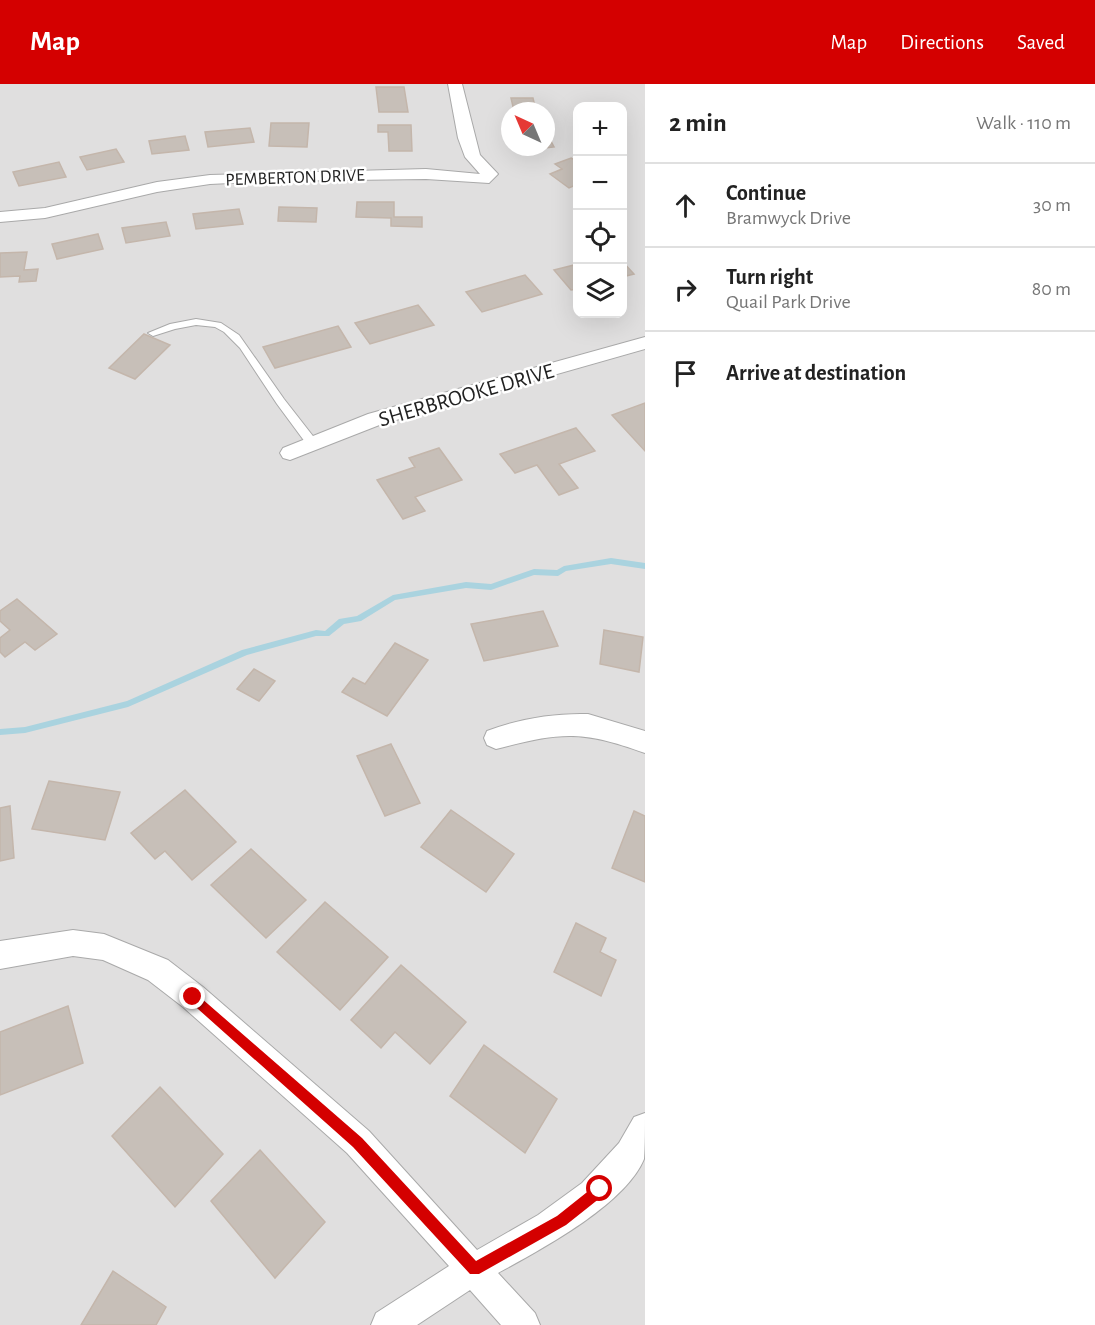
<!DOCTYPE html>
<html lang="en">
<head>
<meta charset="utf-8">
<style>
  :root { --surface:#fff; --page:#f6f6f6; --text:#222; --muted:#767676; --line:#e0e0e0; --accent:#d40000 }
  body { margin:0; font-family:"Alegreya Sans",sans-serif; background:var(--page); color:var(--text) }
  .controls { position:absolute; right:18px; top:18px; display:grid; overflow:hidden; border-radius:12px; box-shadow:0 6px 24px #0002 }
  .controls button { width:54px; height:54px; display:grid; place-items:center; padding:0; border:0; border-bottom:2px solid var(--line); background:var(--surface); color:var(--text); font:30px sans-serif }
  .compass { position:absolute; left:501px; top:18px; width:54px; height:54px; border-radius:50%; background:var(--surface); box-shadow:0 6px 24px #0002; rotate:316deg }
  .stop { position:absolute; width:18px; height:18px; margin:-14px; border:4px solid #d40000; border-radius:50%; background:#fff }
  .stop.end { background:#d40000; border-color:#fff; box-shadow:0 2px 6px #0008 }
  .list { margin:0; padding:0; list-style:none }
  h2 { display:flex; justify-content:space-between; align-items:center; height:78px; margin:0; padding:0 24px; font-size:26px }
  h2 small { font-size:20px; font-weight:400; color:var(--muted) }
  .list li { display:grid; grid-template-columns:39px 1fr auto; gap:18px; align-items:center; box-sizing:border-box; height:84px; padding:0 24px; border-top:2px solid var(--line) }
  .list b { display:block; font-size:22px; white-space:nowrap }
  .list p { margin:0; font-size:20px; white-space:nowrap; color:var(--muted) }
  .list em { font-size:20px; font-style:normal; color:var(--muted) }
  .icon { flex:none; width:33px; height:33px; fill:none; stroke:currentColor; stroke-width:2; stroke-linecap:round; stroke-linejoin:round }
  .map { position:relative; flex:none; width:645px; height:1241px; overflow:hidden }
  header { display:flex; align-items:center; gap:36px; box-sizing:border-box; height:84px; padding:0 30px; background:var(--accent); color:#fff }
  header strong { font-size:28px }
  nav { display:flex; gap:33px; margin-inline-start:auto; font-size:21px }
  main { display:flex }
  aside { flex:1; background:var(--surface) }
  .map>svg:first-child { display:block }
  .residential { fill:#e0dfdf; fill-rule:evenodd }
  .lines { fill:none; stroke-linecap:round; stroke-linejoin:round }
  .stream { fill:#aad3df; fill-rule:evenodd }
  .building { fill:#c7bfb8; stroke:#c4b6ab; stroke-width:1.5 }
  .lane-casing { stroke:#a9a9a9; stroke-width:2 }
  .street-casing { stroke:#a9a9a9; stroke-width:2 }
  .lane { fill:#fff; fill-rule:evenodd }
  .street { fill:#fff; fill-rule:evenodd }
  .route { fill:#d40000 }
  .labels { text-anchor:middle; stroke-width:5; stroke-linejoin:round; paint-order:stroke }
  .far-street-label { font-size:18px; fill:#222; stroke:#fff }
  .street-label { font-size:22px; fill:#222; stroke:#fff }
</style>
</head>
<body>
<header>
<strong>Map</strong>
<nav><a>Map</a><a>Directions</a><a>Saved</a></nav>
</header>
<main>
<div class="map">
<svg width="645" height="1241" viewBox="0 0 645 1241">
  <rect width="100%" height="100%" fill="#f2efe9"/>
  <path class="residential" d="M0,0H645V1241H0ZM578,22H622V230H578ZM510,27H546V63H510Z"/>
  <g class="lines">
    <polygon class="stream" points="611,474 645,479 645,485 611,480 566,487 558,492 534,491 491,506 466,504 395,516 361,537 344,540 329,552 316,552 247,571 128,623 25,649 0,651 0,645 25,643 127,617 242,566 316,546 325,547 339,535 357,532 393,511 466,498 491,500 534,485 557,486 564,482"/>
  </g>
  <g class="building">
    <polygon points="376,3 404,3 408,28 379,28"/>
    <polygon points="511,14 533,14 536,27 514,27"/>
    <polygon points="271,39 309,39 307,63 269,62"/>
    <polygon points="378,41 411,41 412,67 389,67 388,48 378,48"/>
    <polygon points="250,44 254,58 208,63 205,48"/>
    <polygon points="546,48 554,63 528,66 527,63 546,63"/>
    <polygon points="185,52 189,66 152,70 149,57"/>
    <polygon points="116,65 124,78 87,86 80,73"/>
    <polygon points="571,74 578,78 578,100 569,104 550,90 562,85 555,80"/>
    <polygon points="59,78 66,93 19,102 13,88"/>
    <polygon points="357,118 394,118 394,133 422,133 422,143 391,142 391,134 356,133"/>
    <polygon points="279,123 317,124 316,138 278,137"/>
    <polygon points="239,125 243,140 196,145 193,130"/>
    <polygon points="166,138 170,152 126,159 122,144"/>
    <polygon points="98,150 103,165 57,175 52,160"/>
    <polygon points="27,168 24,186 38,185 36,197 19,198 20,192 0,193 0,169"/>
    <polygon points="622,177 634,190 622,193"/>
    <polygon points="578,180 578,205 571,206 554,186"/>
    <polygon points="525,191 542,210 482,228 466,208"/>
    <polygon points="418,221 434,241 370,260 355,239"/>
    <polygon points="338,242 351,263 275,284 263,263"/>
    <polygon points="144,250 170,261 135,295 109,284"/>
    <polygon points="645,319 645,367 612,331"/>
    <polygon points="576,344 595,367 559,380 578,404 559,411 537,381 515,389 500,370"/>
    <polygon points="439,364 462,396 415,413 425,427 403,435 377,396 415,383 409,374"/>
    <polygon points="17,515 57,550 35,566 25,558 5,573 0,568 0,554 10,546 0,537 0,527"/>
    <polygon points="543,527 558,562 484,577 471,540"/>
    <polygon points="604,546 643,553 639,588 600,580"/>
    <polygon points="395,559 428,576 387,632 342,608 353,594 365,600"/>
    <polygon points="254,585 275,597 259,617 237,605"/>
    <polygon points="391,660 420,719 385,732 357,672"/>
    <polygon points="49,697 120,708 105,756 32,745"/>
    <polygon points="185,706 236,758 192,796 165,767 155,775 131,749"/>
    <polygon points="10,722 14,774 0,777 0,724"/>
    <polygon points="451,726 514,770 486,808 421,763"/>
    <polygon points="634,727 645,732 645,798 612,784"/>
    <polygon points="251,765 306,816 266,854 211,801"/>
    <polygon points="325,818 388,873 340,926 277,868"/>
    <polygon points="576,839 606,854 600,868 616,876 601,912 554,888"/>
    <polygon points="401,881 466,938 430,980 395,948 381,964 351,936"/>
    <polygon points="68,922 83,979 0,1011 0,948"/>
    <polygon points="484,961 557,1015 525,1069 450,1012"/>
    <polygon points="160,1003 223,1070 175,1123 112,1052"/>
    <polygon points="260,1066 325,1138 275,1194 211,1117"/>
    <polygon points="113,1187 166,1223 156,1241 81,1241"/>
  </g>
  <g class="lines">
    <g class="lane-casing">
      <polygon id="lane" points="196,235 221,239 239,251 284,315 316,356 316,362 308,362 277,320 240,264 224,248 215,243 196,241 175,245 153,252 148,249 170,240"/>
    </g>
    <g class="street-casing">
      <g id="street">
        <polygon points="448,0 462,0 480,71 498,90 489,99 426,95 271,97 210,100 157,108 45,134 0,138 0,128 45,124 157,98 210,91 426,85 480,90 465,73 458,54"/>
        <polygon points="645,253 645,265 382,340 290,376 283,374 280,369 283,364 368,330"/>
        <path d="M588,630L645,647V669C581,646 561,648 496,665L487,661L484,654L487,647C519,635 554,629 588,630Z"/>
        <path d="M73,846L104,850L168,876L203,903L369,1047L477,1166L538,1131L582,1099L619,1059L634,1033L645,1029C645,1042 645,1063 644,1075C625,1121 540,1166 498,1189L535,1229L540,1241H501L470,1206L417,1241H371L376,1229L449,1182L347,1069L183,923L148,896L103,876L73,872L0,885V857Z"/>
      </g>
    </g>
    <use href="#lane" class="lane"/>
    <use href="#street" class="street"/>
  </g>
  <polygon class="route" points="193,907 362,1054 476,1177 557,1132 596,1101 605,1101 605,1110 566,1141 479,1190 470,1190 353,1063 189,917 189,909"/>
  <g class="labels">
    <g class="far-street-label">
      <text transform="translate(295 93) rotate(-2)" y="6">PEMBERTON DRIVE</text>
    </g>
    <g class="street-label">
      <text transform="translate(466 310) rotate(-16)" y="8">SHERBROOKE DRIVE</text>
    </g>
  </g>
</svg>
<div class="controls">
<button>+</button>
<button>−</button>
<button><svg class="icon" aria-label="locate" viewBox="0 0 24 24"><circle cx="12" cy="12" r="6"/><path d="M12 2v4M12 18v4M2 12h4M18 12h4"/></svg></button>
<button><svg class="icon" aria-label="layers" viewBox="0 0 24 24"><path d="M12 4l9 5-9 5-9-5zM3 14l9 5 9-5"/></svg></button>
</div>
<svg class="compass" viewBox="-18 -18 36 36"><path d="M0-13l5 13h-10z" fill="#e53935"/><path d="M0 13l5-13h-10z" fill="#767676"/></svg>
<div class="stop" style="left:600px;top:1105px"></div>
<div class="stop end" style="left:193px;top:913px"></div>
</div>
<aside>
<h2>2 min<small>Walk · 110 m</small></h2>
<ul class="list">
<li><svg class="icon" aria-label="ahead" viewBox="0 0 24 24"><path d="M12 20V5M6 11l6-6 6 6"/></svg><div><b>Continue</b><p>Bramwyck Drive</p></div><em>30 m</em></li>
<li><svg class="icon" aria-label="right" viewBox="0 0 24 24"><path d="M7 20v-9h11M14 6l5 5-5 5"/></svg><div><b>Turn right</b><p>Quail Park Drive</p></div><em>80 m</em></li>
<li><svg class="icon" aria-label="arrive" viewBox="0 0 24 24"><path d="M6 21V4h12l-3 4 3 4H6"/></svg><div><b>Arrive at destination</b></div></li>
</ul>
</aside>
</main>
</body>
</html>
